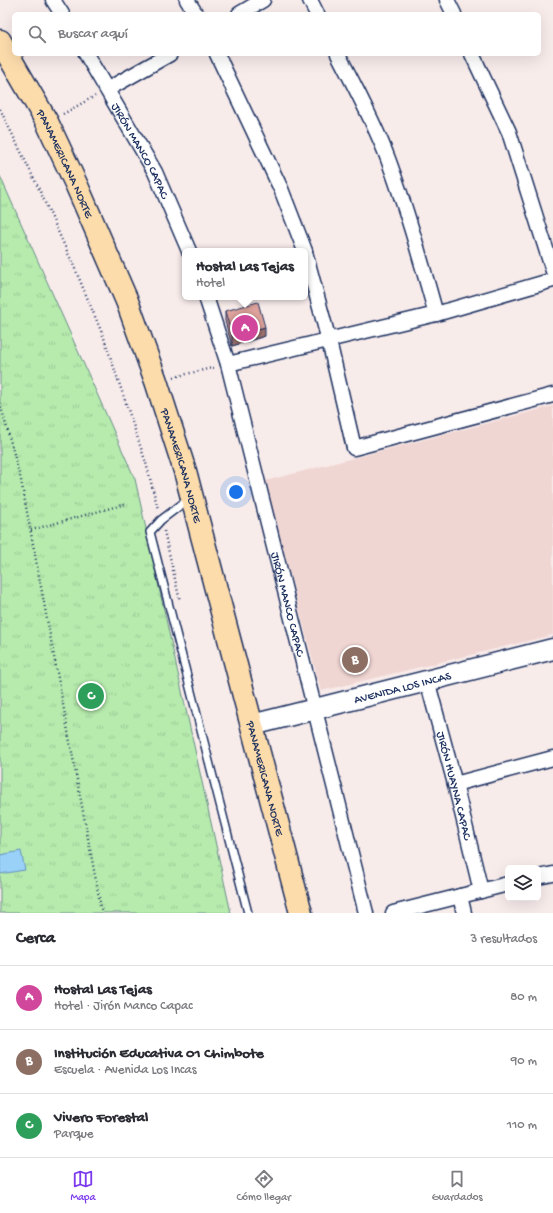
<!DOCTYPE html>
<html lang="es">
<head>
<meta charset="utf-8">
<style>
  :root { --surface:#fff; --page:#f7f7f7; --text:#2b2b33; --muted:#7c7c81; --line:#e1e1e2; --accent:#7c3aed }
  body { margin:0; font-family:"Gochi Hand",sans-serif; background:var(--page); color:var(--text) }
  .controls { position:absolute; right:12px; bottom:12px; display:grid; overflow:hidden; border-radius:6px; box-shadow:0 4px 16px #0002 }
  .controls button { width:36px; height:36px; display:grid; place-items:center; padding:0; border:0; border-bottom:1px solid var(--line); background:var(--surface); color:var(--text); font:20px sans-serif }
  .you { position:absolute; left:236px; top:492px; width:14px; height:14px; margin:-10px; border:3px solid #fff; border-radius:50%; background:#1a73e8; box-shadow:0 0 0 6px #1a73e833 }
  .badge { display:grid; place-items:center; width:26px; height:26px; border-radius:50%; background:var(--accent); color:#fff; font-size:13px; font-weight:700 }
  .pin { position:absolute; translate:-50% -50%; border:2px solid #fff; box-shadow:0 1px 4px #0006 }
  .popup { position:absolute; left:182px; top:248px; width:126px; height:52px; box-sizing:border-box; display:grid; place-content:center; border-radius:6px; background:var(--surface); filter:drop-shadow(0 1px 3px #0005); font-size:13px; white-space:nowrap; color:var(--muted) }
  .popup b { font-size:15px; color:var(--text) }
  .popup::after { content:''; position:absolute; left:50%; top:100%; margin-left:-8px; border:8px solid transparent; border-top-color:var(--surface) }
  .list { margin:0; padding:0; list-style:none }
  h2 { display:flex; justify-content:space-between; align-items:center; height:52px; margin:0; padding:0 16px; font-size:17px }
  h2 small { font-size:13px; font-weight:400; color:var(--muted) }
  .list li { display:grid; grid-template-columns:26px 1fr auto; gap:12px; align-items:center; box-sizing:border-box; height:64px; padding:0 16px; border-top:1px solid var(--line) }
  .list b { display:block; font-size:15px; white-space:nowrap }
  .list p { margin:0; font-size:13px; white-space:nowrap; color:var(--muted) }
  .list em { font-size:13px; font-style:normal; color:var(--muted) }
  .icon { flex:none; width:22px; height:22px; fill:none; stroke:currentColor; stroke-width:2; stroke-linecap:round; stroke-linejoin:round }
  .map { position:relative; flex:none; width:553px; height:913px; overflow:hidden }
  .search { position:absolute; background:var(--surface); box-shadow:0 4px 16px #0002; left:12px; right:12px; top:12px; height:44px; display:flex; align-items:center; gap:10px; box-sizing:border-box; padding:0 14px; border-radius:6px; color:var(--muted); font-size:15px }
  .sheet { height:244px; background:var(--surface) }
  nav { display:flex; justify-content:space-around; align-items:center; box-sizing:border-box; height:56px; border-top:1px solid var(--line); background:var(--surface); font-size:11px; color:var(--muted) }
  nav a { display:grid; justify-items:center; gap:2px }
  nav .on { color:var(--accent) }
  .map>svg:first-child { display:block }
  .built { fill:#f0d6d3 }
  .park { fill:url(#park-tufts); stroke:#688d86 }
  .water { fill:#99d1f8; stroke:#6790ba }
  .lines { fill:none; stroke-linecap:round; stroke-linejoin:round }
  .lane-casing { stroke:#1b2f5e; stroke-width:10 }
  .street-casing { stroke:#1b2f5e; stroke-width:17 }
  .secondary-casing { stroke:#1b2f5e; stroke-width:23 }
  .highway-casing { stroke:#1b2f5e; stroke-width:25 }
  .path { stroke:#1b2f5e; stroke-width:2.5; stroke-dasharray:1 3; stroke-linecap:butt }
  .lane { stroke:#fff; stroke-width:7 }
  .street { stroke:#fff; stroke-width:14 }
  .secondary { stroke:#fff; stroke-width:20 }
  .highway { stroke:#fddcac; stroke-width:22 }
  .wall { fill:#bd8b85; stroke:#1b2f5e }
  .shaded-wall { fill:#9a716c; stroke:#1b2f5e }
  .building { fill:#dca29b; stroke:#1b2f5e }
  .labels { text-anchor:middle; stroke-width:4; stroke-linejoin:round; paint-order:stroke }
  .street-label { font-size:12px; fill:#1b2f5e; stroke:#fff }
</style>
</head>
<body>
<div class="map">
<svg width="553" height="913" viewBox="0 0 553 913">
  <defs>
    <pattern id="park-tufts" width="24" height="20" patternUnits="userSpaceOnUse"><rect width="24" height="20" fill="#b6ebad"/><path d="M3 7l-1-3M5 7V3M7 7l1-3M15 17l-1-3M17 17v-4M19 17l1-3" fill="none" stroke="#9cca97"/></pattern>
  </defs>
  <rect width="100%" height="100%" fill="#f8eceb"/>
  <filter id="ink" filterUnits="userSpaceOnUse"><feTurbulence type="fractalNoise" baseFrequency=".025" numOctaves="2"/><feDisplacementMap in="SourceGraphic" scale="8" xChannelSelector="R" yChannelSelector="G"/><feConvolveMatrix kernelMatrix="1 2 1 2 8 2 1 2 1" color-interpolation-filters="sRGB"/></filter>
  <g filter="url(#ink)">
    <polygon class="built" points="553,406 553,635 321,691 265,481"/>
    <polygon class="park" points="0,176 135,479 231,913 0,913"/>
    <polygon class="water" points="21,851 25,870 0,874 0,855"/>
    <g class="lines">
      <g class="lane-casing">
        <polyline id="lane" points="190,498 161,520 150,532 248,913"/>
      </g>
      <g class="street-casing">
        <g id="street">
          <polyline points="53,0 62,14"/>
          <polyline points="187,0 196,14"/>
          <polyline points="310,0 317,14"/>
          <polyline points="447,0 454,14"/>
          <polyline points="239,14 263,0"/>
          <path id="s1" d="M86,54L155,172L189,251"/>
          <polyline points="217,54 281,189 305,251"/>
          <path d="M338,54C355,87 375,124 388,159C407,210 421,261 436,314"/>
          <polyline points="472,54 509,132 553,271"/>
          <polyline points="108,89 170,54"/>
          <polyline points="305,252 329,341 354,448 553,395"/>
          <path id="s2" d="M206,297L228,364L366,913"/>
          <polyline points="228,364 436,314 553,280"/>
          <path id="s3" d="M427,680L455,784L481,891"/>
          <polyline points="455,784 553,758"/>
          <polyline points="538,877 553,874"/>
          <polyline points="460,896 464,913"/>
          <polyline points="393,913 508,884"/>
        </g>
      </g>
      <g class="secondary-casing">
        <g id="secondary">
          <path id="s4" d="M252,725L553,649"/>
        </g>
      </g>
      <g class="highway-casing">
        <g id="highway">
          <path id="s5" d="M0,41L47,122L77,186L127,301L156,381L185,471L301,913"/>
        </g>
      </g>
      <g class="path">
        <polyline points="0,109 38,187 76,271 104,338 146,463 158,509"/>
        <polyline points="63,114 95,96"/>
        <polyline points="174,377 216,367"/>
        <polyline points="0,403 21,480 102,913"/>
        <polyline points="31,530 125,504"/>
        <polyline points="164,531 180,601"/>
      </g>
      <use href="#lane" class="lane"/>
      <use href="#street" class="street"/>
      <use href="#secondary" class="secondary"/>
      <use href="#highway" class="highway"/>
    </g>
    <polygon class="wall" points="225,311 265,336 232,346 225,321"/>
    <polygon class="shaded-wall" points="265,327 265,336 232,346 232,336"/>
    <polygon class="building" points="258,302 265,327 232,336 225,311"/>
  </g>
  <g class="labels">
    <g class="street-label">
      <text dy="4" stroke="none"><textPath href="#s1" startOffset="111">JIRÓN MANCO CAPAC</textPath></text>
      <text dy="4" stroke="none"><textPath href="#s5" startOffset="139">PANAMERICANA NORTE</textPath></text>
      <text dy="4" stroke="none"><textPath href="#s5" startOffset="463">PANAMERICANA NORTE</textPath></text>
      <text dy="4" stroke="none"><textPath href="#s2" startOffset="318">JIRÓN MANCO CAPAC</textPath></text>
      <text dy="4" stroke="none"><textPath href="#s4" startOffset="155">AVENIDA LOS INCAS</textPath></text>
      <text dy="4" stroke="none"><textPath href="#s5" startOffset="787">PANAMERICANA NORTE</textPath></text>
      <text dy="4" stroke="none"><textPath href="#s3" startOffset="109">JIRÓN HUAYNA CAPAC</textPath></text>
    </g>
  </g>
</svg>
<div class="controls">
<button><svg class="icon" aria-label="layers" viewBox="0 0 24 24"><path d="M12 4l9 5-9 5-9-5zM3 14l9 5 9-5"/></svg></button>
</div>
<div class="you"></div>
<div class="pin badge" style="left:245px;top:328px;background:#d1479c">A</div>
<div class="popup"><b>Hostal Las Tejas</b>Hotel</div>
<div class="pin badge" style="left:355px;top:660px;background:#8d6e63">B</div>
<div class="pin badge" style="left:91px;top:696px;background:#2e9e5b">C</div>
<div class="search"><svg class="icon" aria-label="search" viewBox="0 0 24 24"><circle cx="10" cy="10" r="6"/><path d="M15 15l6 6"/></svg>Buscar aquí</div>
</div>
<section class="sheet">
<h2>Cerca<small>3 resultados</small></h2>
<ul class="list">
<li><span class="badge" style="background:#d1479c">A</span><div><b>Hostal Las Tejas</b><p>Hotel · Jirón Manco Capac</p></div><em>80 m</em></li>
<li><span class="badge" style="background:#8d6e63">B</span><div><b>Institución Educativa 01 Chimbote</b><p>Escuela · Avenida Los Incas</p></div><em>90 m</em></li>
<li><span class="badge" style="background:#2e9e5b">C</span><div><b>Vivero Forestal</b><p>Parque</p></div><em>110 m</em></li>
</ul>
</section>
<nav>
<a class="on"><svg class="icon" aria-label="map" viewBox="0 0 24 24"><path d="M3 6l6-2 6 2 6-2v14l-6 2-6-2-6 2zM9 4v14M15 6v14"/></svg>Mapa</a>
<a><svg class="icon" aria-label="directions" viewBox="0 0 24 24"><path d="M12 3l9 9-9 9-9-9zM9 14v-3h6M13 9l2 2-2 2"/></svg>Cómo llegar</a>
<a><svg class="icon" aria-label="saved" viewBox="0 0 24 24"><path d="M7 4h10v16l-5-4-5 4z"/></svg>Guardados</a>
</nav>
</body>
</html>
